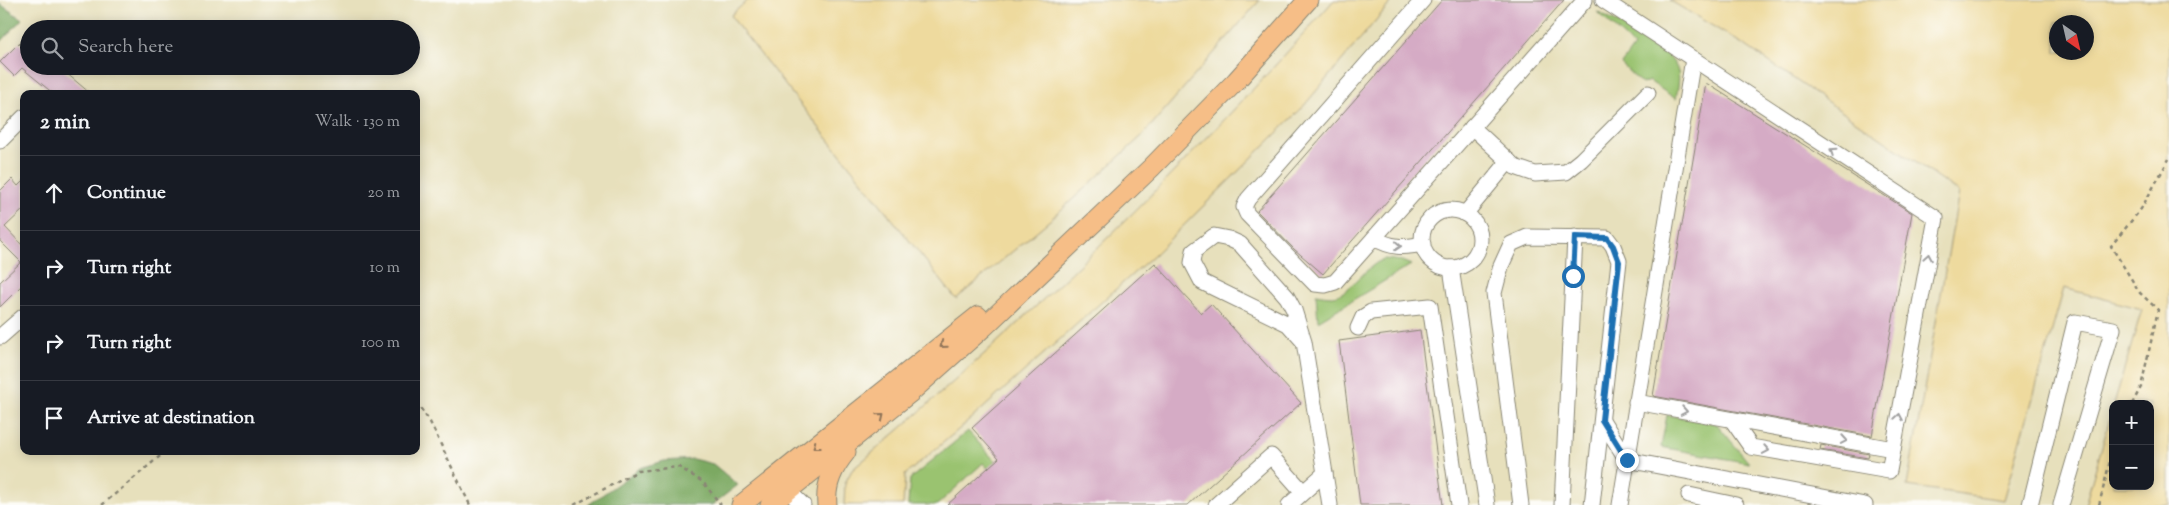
<!DOCTYPE html>
<html lang="en">
<head>
<meta charset="utf-8">
<style>
  :root { --surface:#171b24; --page:#20242c; --text:#f1f3f6; --muted:#9ea1a6; --line:#363941 }
  body { margin:0; font-family:"Sorts Mill Goudy",serif; background:var(--page); color:var(--text) }
  .controls { position:absolute; right:15px; bottom:15px; display:grid; overflow:hidden; border-radius:10px; box-shadow:0 2px 12px #0003 }
  .controls button { width:45px; height:45px; display:grid; place-items:center; padding:0; border:0; border-bottom:1px solid var(--line); background:var(--surface); color:var(--text); font:25px sans-serif }
  .compass { position:absolute; left:2049px; top:15px; width:45px; height:45px; border-radius:50%; background:var(--surface); box-shadow:0 2px 12px #0003; rotate:146deg }
  .stop { position:absolute; width:15px; height:15px; margin:-11px; border:4px solid #1f6fb2; border-radius:50%; background:#fff }
  .stop.end { background:#1f6fb2; border-color:#fff; box-shadow:0 1px 5px #0008 }
  .list { margin:0; padding:0; list-style:none }
  h2 { display:flex; justify-content:space-between; align-items:center; height:65px; margin:0; padding:0 20px; font-size:21px }
  h2 small { font-size:16px; font-weight:400; color:var(--muted) }
  .list li { display:grid; grid-template-columns:32px 1fr auto; gap:15px; align-items:center; box-sizing:border-box; height:75px; padding:0 20px; border-top:1px solid var(--line) }
  .list b { display:block; font-size:19px; white-space:nowrap }
  .list em { font-size:16px; font-style:normal; color:var(--muted) }
  .icon { flex:none; width:28px; height:28px; fill:none; stroke:currentColor; stroke-width:2; stroke-linecap:round; stroke-linejoin:round }
  .map { position:relative; flex:none; width:2169px; height:505px; overflow:hidden }
  .search { position:absolute; background:var(--surface); box-shadow:0 2px 12px #0003; left:20px; top:20px; width:400px; height:55px; display:flex; align-items:center; gap:12px; box-sizing:border-box; padding:0 18px; border-radius:28px; color:var(--muted); font-size:19px }
  .panel { position:absolute; background:var(--surface); box-shadow:0 2px 12px #0003; left:20px; top:90px; width:400px; height:365px; border-radius:10px }
  .map>svg:first-child { display:block }
  .green { fill:#9ac36f; stroke:#62774d }
  .forest { fill:#7ba962; stroke:#536a46 }
  .sand { fill:#eeda9e; stroke:#8c8264; fill-rule:evenodd }
  .building { fill:#d5abc5 }
  .lines { fill:none; stroke-linecap:round; stroke-linejoin:round }
  .minor-casing { stroke:#898674; stroke-width:17 }
  .major-casing { stroke:#898674; stroke-width:21 }
  .path { stroke:#898674; stroke-width:2.5; stroke-dasharray:4 4; stroke-linecap:butt }
  .minor { stroke:#fff; stroke-width:15 }
  .major { stroke:#f6be87; stroke-width:19 }
  .oneway { stroke:#a0a0a0 }
  .oneway2 { stroke:#907459 }
  .route { stroke:#1f6fb2; stroke-width:6 }
</style>
</head>
<body>
<div class="map">
<svg width="2169" height="505" viewBox="0 0 2169 505">
  <rect width="100%" height="100%" fill="#fdfcf7"/>
  <filter id="ink" filterUnits="userSpaceOnUse"><feTurbulence type="fractalNoise" baseFrequency=".02" numOctaves="2"/><feDisplacementMap in="SourceGraphic" scale="10" xChannelSelector="R" yChannelSelector="G"/><feConvolveMatrix kernelMatrix="1 2 1 2 8 2 1 2 1" color-interpolation-filters="sRGB"/></filter>
  <filter id="wash" filterUnits="userSpaceOnUse"><feTurbulence type="fractalNoise" baseFrequency=".0096" numOctaves="4" result="noise"/><feDisplacementMap in="SourceGraphic" scale="20" xChannelSelector="R" yChannelSelector="G"/><feGaussianBlur stdDeviation="1.12" result="paint"/><feColorMatrix in="noise" values="0 0 0 0 0 0 0 0 0 0 0 0 0 0 0 0 0 1.4 0 .05"/><feComposite in="paint" operator="in"/></filter>
  <g filter="url(#wash)">
    <rect width="100%" height="100%" fill="#e7e0bc"/>
    <g class="green">
      <path d="M1597,12C1617,23 1674,49 1678,72C1680,80 1677,91 1676,99L1649,81L1642,84L1621,64L1634,46Z"/>
      <path d="M1385,259L1402,261L1411,265L1318,321L1316,294C1321,295 1328,296 1333,296C1351,294 1365,265 1385,259Z"/>
      <polygon points="1667,415 1717,424 1749,463 1661,447"/>
      <polygon points="968,431 1035,505 1021,505 983,463 937,505 908,505 910,479"/>
    </g>
    <g class="forest">
      <polygon points="0,4 22,19 0,43"/>
      <polygon points="693,459 713,464 738,485 712,505 588,505 640,468 664,461"/>
    </g>
    <g class="sand">
      <polygon points="748,0 1260,0 1142,136 1050,220 956,299 738,26 731,15"/>
      <path d="M1334,0H1393L1302,108L1155,254L971,419L905,475L903,505H844L845,483L852,470C1023,325 1186,168 1334,0Z"/>
      <path d="M1669,0H2169V505H2085L2113,409V486H2150V404H2114L2142,309L2064,288L2004,500L1907,486L1959,192L1746,46ZM2086,22V52H2056V22Z"/>
    </g>
    <g id="blocks">
      <g class="building">
        <polygon points="1442,0 1564,0 1323,274 1294,249 1257,211"/>
        <polygon points="19,43 29,52 29,66 58,66 91,94 54,94 22,68 14,76 0,62"/>
        <polygon points="1706,83 1912,213 1872,436 1653,396"/>
        <polygon points="12,179 18,186 24,180 24,209 5,227 24,247 24,283 0,307 0,282 21,262 0,241 0,191"/>
        <polygon points="1155,263 1201,313 1211,304 1301,403 1188,505 947,505 999,458 972,428"/>
        <polygon points="1420,330 1443,505 1360,505 1339,341"/>
        <polygon points="1821,445 1869,454 1868,458 1820,450"/>
      </g>
    </g>
  </g>
  <g filter="url(#ink)">
    <use href="#blocks" fill-opacity="0" stroke="#898674" stroke-width="1"/>
    <g class="lines">
      <g class="minor-casing">
        <g id="minor">
          <polyline points="1423,0 1248,199 1244,207 1247,214 1315,284 1325,285 1335,282 1585,0"/>
          <polyline points="1603,0 1936,218 1889,471 1751,447 1732,420"/>
          <polyline points="1472,127 1515,167 1535,174 1566,172 1581,160 1648,93"/>
          <polyline points="0,141 24,117"/>
          <circle cx="1451" cy="239" r="29"/>
          <polyline points="1465,214 1509,161"/>
          <path d="M1374,238C1391,248 1403,248 1423,244"/>
          <polyline points="1451,268 1487,505"/>
          <polyline points="1358,328 1363,317 1371,312 1430,306 1459,505"/>
          <polyline points="0,337 24,316"/>
          <polyline points="1304,342 1288,324 1202,282 1192,263 1194,251 1214,236 1229,239 1240,244 1287,297 1294,310 1304,342 1330,505"/>
          <polyline points="1636,402 1893,449"/>
          <polyline points="1602,420 1627,460 1865,505"/>
          <polyline points="778,486 788,491 803,505"/>
          <polyline points="1689,495 1736,505"/>
          <polyline points="1216,505 1271,456 1303,492"/>
          <polyline points="1289,505 1325,473"/>
          <polyline points="1521,505 1494,293 1501,266 1511,244 1527,237 1607,238 1613,246 1619,261 1592,505"/>
          <polyline points="1562,505 1575,237"/>
          <polyline points="1620,505 1693,59"/>
          <polyline points="2030,505 2075,322 2113,329 2061,505"/>
        </g>
      </g>
      <g class="major-casing">
        <g id="major">
          <polyline points="741,505 978,316"/>
          <polyline points="770,505 911,392 984,327 1151,168 1236,81 1308,0"/>
          <path d="M827,505C825,484 833,468 846,452"/>
        </g>
      </g>
      <g class="path">
        <polyline points="416,402 430,422 470,505"/>
        <polyline points="2132,404 2141,387 2158,310 2140,293 2111,246 2141,209 2169,159"/>
        <polyline points="102,505 166,451"/>
        <polyline points="574,505 638,471 679,467 703,482 721,505"/>
        <polyline points="2099,505 2113,449"/>
      </g>
      <use href="#minor" class="minor"/>
      <use href="#major" class="major"/>
    </g>
    <defs><path id="oneway-chevron" d="M-2-3.5L2.5 0L-2 3.5" fill="none" stroke-width="1.6" stroke-linecap="round" stroke-linejoin="round" transform="scale(1.25)"/></defs>
    <g class="oneway">
      <use href="#oneway-chevron" transform="translate(1833 151) rotate(-147)"/>
      <use href="#oneway-chevron" transform="translate(1398 246) rotate(5)"/>
      <use href="#oneway-chevron" transform="translate(1928 257) rotate(-80)"/>
      <use href="#oneway-chevron" transform="translate(1684 411) rotate(10)"/>
      <use href="#oneway-chevron" transform="translate(1899 417) rotate(-80)"/>
      <use href="#oneway-chevron" transform="translate(1844 440) rotate(10)"/>
      <use href="#oneway-chevron" transform="translate(1766 450) rotate(10)"/>
    </g>
    <g class="oneway2">
      <use href="#oneway-chevron" transform="translate(943 345) rotate(141)"/>
      <use href="#oneway-chevron" transform="translate(881 416) rotate(-39)"/>
      <use href="#oneway-chevron" transform="translate(816 446) rotate(142)"/>
    </g>
  </g>
  <g class="lines" filter="url(#ink)">
    <polyline class="route" points="1573,276 1575,237 1607,238 1613,246 1619,262 1602,420 1627,460"/>
  </g>
</svg>
<div class="controls">
<button>+</button>
<button>−</button>
</div>
<svg class="compass" viewBox="-18 -18 36 36"><path d="M0-13l5 13h-10z" fill="#e53935"/><path d="M0 13l5-13h-10z" fill="#9ea1a6"/></svg>
<div class="stop" style="left:1573px;top:276px"></div>
<div class="stop end" style="left:1627px;top:460px"></div>
<div class="search"><svg class="icon" aria-label="search" viewBox="0 0 24 24"><circle cx="10" cy="10" r="6"/><path d="M15 15l6 6"/></svg>Search here</div>
<section class="panel">
<h2>2 min<small>Walk · 130 m</small></h2>
<ul class="list">
<li><svg class="icon" aria-label="ahead" viewBox="0 0 24 24"><path d="M12 20V5M6 11l6-6 6 6"/></svg><div><b>Continue</b></div><em>20 m</em></li>
<li><svg class="icon" aria-label="right" viewBox="0 0 24 24"><path d="M7 20v-9h11M14 6l5 5-5 5"/></svg><div><b>Turn right</b></div><em>10 m</em></li>
<li><svg class="icon" aria-label="right" viewBox="0 0 24 24"><path d="M7 20v-9h11M14 6l5 5-5 5"/></svg><div><b>Turn right</b></div><em>100 m</em></li>
<li><svg class="icon" aria-label="arrive" viewBox="0 0 24 24"><path d="M6 21V4h12l-3 4 3 4H6"/></svg><div><b>Arrive at destination</b></div></li>
</ul>
</section>
</div>
</body>
</html>
